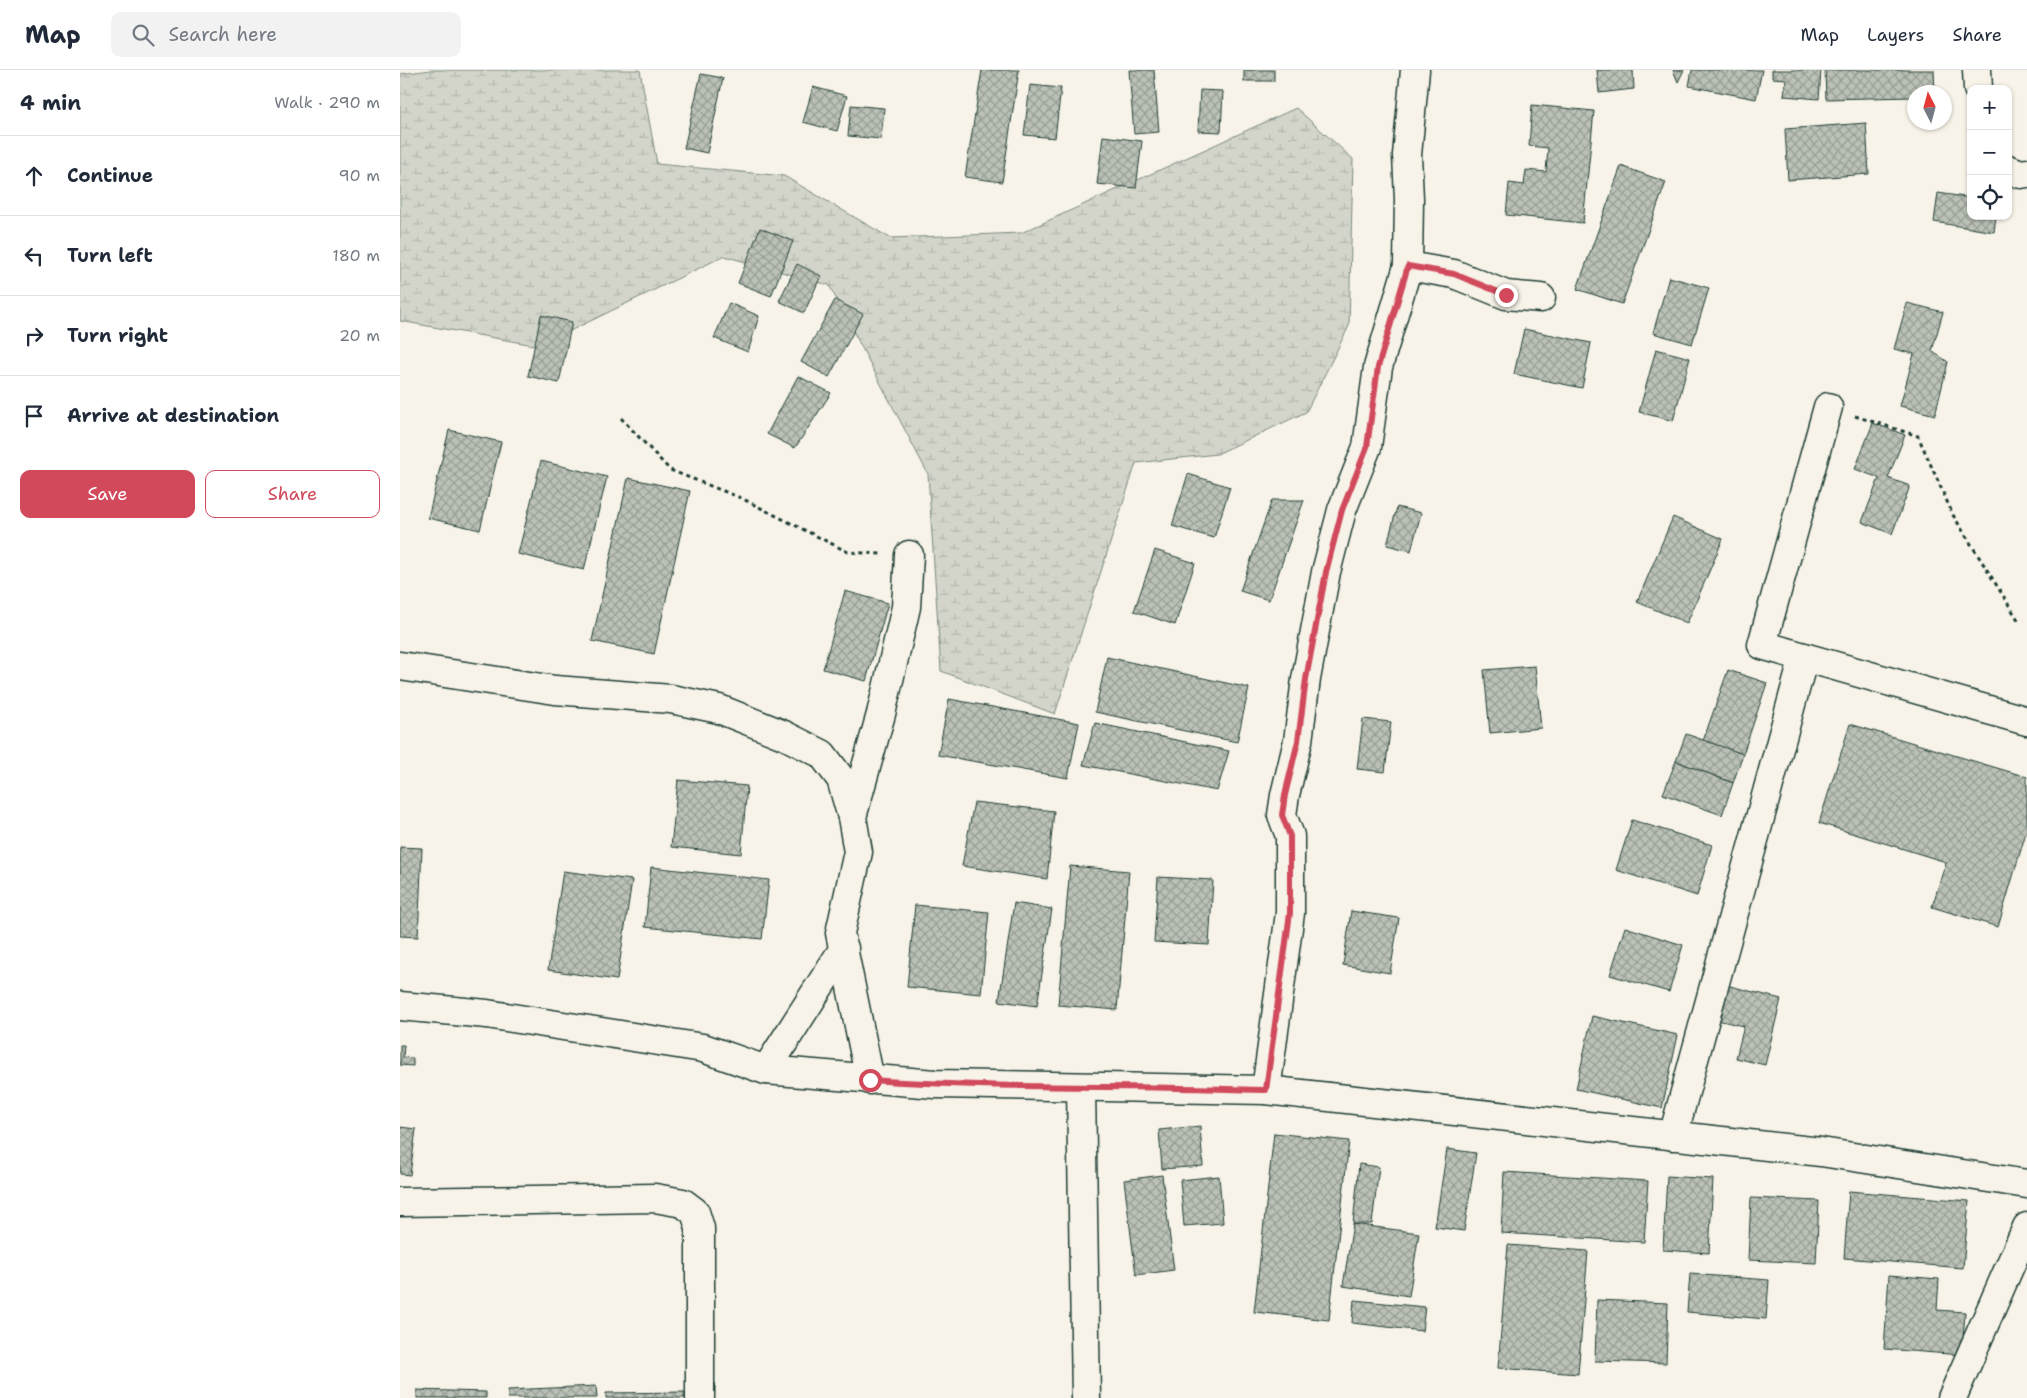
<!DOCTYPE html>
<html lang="en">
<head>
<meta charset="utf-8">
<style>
  :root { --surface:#fff; --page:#f2f2f3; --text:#1f2937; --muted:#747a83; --line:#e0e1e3; --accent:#d1495b }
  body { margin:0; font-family:"Shantell Sans",sans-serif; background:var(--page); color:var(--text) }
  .controls { position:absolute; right:15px; top:15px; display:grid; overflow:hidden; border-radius:10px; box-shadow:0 1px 4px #0004 }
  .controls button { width:45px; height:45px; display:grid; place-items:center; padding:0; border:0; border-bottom:1px solid var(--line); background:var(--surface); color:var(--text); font:25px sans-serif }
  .compass { position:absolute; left:1507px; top:15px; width:45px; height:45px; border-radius:50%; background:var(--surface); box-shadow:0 1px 4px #0004; rotate:354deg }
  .stop { position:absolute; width:15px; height:15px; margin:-11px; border:4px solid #d1495b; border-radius:50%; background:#fff }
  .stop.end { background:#d1495b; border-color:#fff; box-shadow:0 1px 5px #0008 }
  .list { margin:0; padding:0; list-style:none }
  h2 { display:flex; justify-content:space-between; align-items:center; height:65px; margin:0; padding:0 20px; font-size:21px }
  h2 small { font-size:16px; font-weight:400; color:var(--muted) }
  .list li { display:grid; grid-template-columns:32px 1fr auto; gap:15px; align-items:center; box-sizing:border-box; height:80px; padding:0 20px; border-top:1px solid var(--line) }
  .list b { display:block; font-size:19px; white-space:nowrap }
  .list em { font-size:16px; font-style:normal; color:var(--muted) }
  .actions { display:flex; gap:10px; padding:15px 20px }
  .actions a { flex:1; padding:11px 0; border:1px solid var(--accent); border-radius:10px; text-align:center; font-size:18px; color:var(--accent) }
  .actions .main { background:var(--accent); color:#fff }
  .icon { flex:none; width:28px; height:28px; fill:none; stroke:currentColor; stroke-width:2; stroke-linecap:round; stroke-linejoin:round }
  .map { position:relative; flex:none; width:1627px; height:1328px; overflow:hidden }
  header { display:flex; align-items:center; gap:30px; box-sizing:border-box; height:70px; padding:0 25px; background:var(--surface); border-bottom:1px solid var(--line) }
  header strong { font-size:24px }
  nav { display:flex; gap:28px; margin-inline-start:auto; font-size:18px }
  .search { width:350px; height:45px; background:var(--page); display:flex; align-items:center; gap:12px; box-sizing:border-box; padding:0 18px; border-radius:10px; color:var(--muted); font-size:19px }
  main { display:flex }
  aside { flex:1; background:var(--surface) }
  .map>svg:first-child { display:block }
  .wetland { fill:url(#wetland-marsh); stroke:#79897f }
  .building { fill:url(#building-cross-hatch); stroke:#1f3d34 }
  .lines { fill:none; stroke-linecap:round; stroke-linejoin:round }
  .minor-casing { stroke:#1f3d34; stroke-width:31 }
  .path { stroke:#1f3d34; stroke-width:3; stroke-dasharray:4 4; stroke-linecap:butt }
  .minor { stroke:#f7f3e8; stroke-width:28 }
  .route { stroke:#d1495b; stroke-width:6 }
</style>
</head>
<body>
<header>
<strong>Map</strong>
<div class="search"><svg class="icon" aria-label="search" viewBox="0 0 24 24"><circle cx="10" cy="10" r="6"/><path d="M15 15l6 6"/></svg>Search here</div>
<nav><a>Map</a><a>Layers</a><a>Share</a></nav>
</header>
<main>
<aside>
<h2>4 min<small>Walk · 290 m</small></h2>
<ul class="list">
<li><svg class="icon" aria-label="ahead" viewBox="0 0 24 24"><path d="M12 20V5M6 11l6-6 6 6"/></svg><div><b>Continue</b></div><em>90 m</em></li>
<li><svg class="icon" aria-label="left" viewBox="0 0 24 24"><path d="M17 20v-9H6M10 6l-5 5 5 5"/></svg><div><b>Turn left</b></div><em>180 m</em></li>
<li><svg class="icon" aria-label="right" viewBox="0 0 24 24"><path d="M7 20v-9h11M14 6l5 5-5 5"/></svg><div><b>Turn right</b></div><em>20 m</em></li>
<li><svg class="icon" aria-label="arrive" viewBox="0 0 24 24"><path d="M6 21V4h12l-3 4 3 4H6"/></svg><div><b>Arrive at destination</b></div></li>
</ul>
<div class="actions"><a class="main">Save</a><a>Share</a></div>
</aside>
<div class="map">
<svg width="1627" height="1328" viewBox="0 0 1627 1328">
  <defs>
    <pattern id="wetland-marsh" width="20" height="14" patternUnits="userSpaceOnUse" patternTransform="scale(1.25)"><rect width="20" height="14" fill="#d3d5ca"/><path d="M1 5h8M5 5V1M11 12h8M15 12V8" fill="none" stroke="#b5b8ae"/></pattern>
    <pattern id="building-cross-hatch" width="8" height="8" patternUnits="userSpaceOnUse" patternTransform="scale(1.25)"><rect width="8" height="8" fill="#bbc1b6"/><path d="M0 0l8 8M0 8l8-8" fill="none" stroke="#979e95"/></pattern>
  </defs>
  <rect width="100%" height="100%" fill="#f7f3e8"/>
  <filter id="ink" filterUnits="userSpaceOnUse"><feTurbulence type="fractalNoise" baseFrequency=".02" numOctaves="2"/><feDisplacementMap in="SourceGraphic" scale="10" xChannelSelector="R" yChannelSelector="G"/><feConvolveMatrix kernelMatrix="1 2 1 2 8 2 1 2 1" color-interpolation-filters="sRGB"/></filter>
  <g filter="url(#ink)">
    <polygon class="wetland" points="31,0 240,0 257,94 384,106 490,168 621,163 896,38 953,89 949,256 906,342 817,384 736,393 655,644 541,601 528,404 429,215 324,186 139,276 0,251 0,4"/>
    <g class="building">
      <polygon points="582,0 619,0 602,112 565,107"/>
      <polygon points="729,0 754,0 759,62 734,64"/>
      <rect x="844" y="0" width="30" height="11"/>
      <polygon points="1197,0 1233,0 1234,19 1199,23"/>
      <polygon points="1273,0 1284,0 1278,12"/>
      <polygon points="1292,0 1362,0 1356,29 1289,16"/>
      <polygon points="1372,0 1421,0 1419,29 1384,26 1386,9 1372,8"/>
      <polygon points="1425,0 1534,0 1535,22 1514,22 1514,27 1426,29"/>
      <polygon points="301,4 323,8 307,83 284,78"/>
      <polygon points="630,15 661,18 655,68 624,65"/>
      <polygon points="413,17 447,26 437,61 403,52"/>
      <polygon points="800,20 823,21 821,62 798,61"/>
      <polygon points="451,35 484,38 481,69 448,66"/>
      <polygon points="1132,35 1194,41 1183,153 1106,145 1109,113 1124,115 1126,100 1146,102 1148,78 1129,76"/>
      <polygon points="1466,53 1469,104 1388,110 1385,59"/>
      <polygon points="703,66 742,71 736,118 697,114"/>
      <polygon points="1221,96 1266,112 1222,234 1177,219"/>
      <polygon points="1538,123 1571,128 1571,146 1596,146 1594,162 1534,152"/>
      <polygon points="360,158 393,171 371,226 338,213"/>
      <polygon points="397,194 421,206 404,243 379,231"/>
      <polygon points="1269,207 1309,218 1292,274 1253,263"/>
      <polygon points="435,230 463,244 429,307 401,292"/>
      <polygon points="329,233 359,246 348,282 314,268"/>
      <polygon points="1507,233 1543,242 1532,281 1548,292 1535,345 1500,336 1514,284 1494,279"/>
      <polygon points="141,245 172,252 159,313 128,306"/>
      <polygon points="1124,259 1191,273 1182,318 1114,304"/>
      <polygon points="1256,279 1290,288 1273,351 1239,342"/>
      <polygon points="398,306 431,323 395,378 367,364"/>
      <polygon points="1473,353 1505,365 1488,408 1510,416 1492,464 1462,452 1479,408 1455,399"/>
      <polygon points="49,360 101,372 80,460 28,448"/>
      <polygon points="141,391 207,407 184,500 118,484"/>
      <polygon points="788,404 830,417 814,468 772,456"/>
      <polygon points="228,408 290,421 254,584 192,571"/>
      <polygon points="872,430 904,430 869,530 840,521"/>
      <polygon points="997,437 1021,443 1011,481 987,475"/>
      <polygon points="1273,447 1323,469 1287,553 1237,532"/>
      <polygon points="755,480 795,493 775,555 734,541"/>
      <polygon points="445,521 488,533 466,611 423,599"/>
      <polygon points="707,587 849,618 837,672 695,642"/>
      <polygon points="1135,596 1141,658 1090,663 1084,600"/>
      <polygon points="1328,600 1367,613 1343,684 1303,671"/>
      <polygon points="549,629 679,653 668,708 538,685"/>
      <polygon points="963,649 991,652 985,702 957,699"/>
      <polygon points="695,653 829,681 817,721 683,695"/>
      <polygon points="1450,654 1627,707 1627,759 1598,857 1532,837 1546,792 1419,753"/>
      <polygon points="1286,664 1343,684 1333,713 1276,691"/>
      <polygon points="1276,691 1333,713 1322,745 1263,724"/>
      <polygon points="278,710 347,716 341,784 271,777"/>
      <polygon points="574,732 654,741 647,809 562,796"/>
      <polygon points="1232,750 1312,775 1297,826 1216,800"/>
      <polygon points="0,777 22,778 18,867 0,866"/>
      <polygon points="670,796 729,801 717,940 658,935"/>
      <polygon points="251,797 369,810 362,869 245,857"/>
      <polygon points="163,801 232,810 217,910 148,900"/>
      <polygon points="758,807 813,810 809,875 754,872"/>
      <polygon points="614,833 652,839 637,936 599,931"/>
      <polygon points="515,835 589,842 581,924 507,917"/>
      <polygon points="951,841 999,848 990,903 943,895"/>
      <polygon points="1225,857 1283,875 1269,922 1210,905"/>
      <polygon points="1326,915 1381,929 1365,995 1336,988 1344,956 1317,950"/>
      <polygon points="1192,946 1278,965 1262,1038 1176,1019"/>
      <polygon points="0,975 4,975 3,987 13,988 13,996 0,995"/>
      <polygon points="800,1056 803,1096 762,1099 759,1060"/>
      <polygon points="0,1057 16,1059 10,1105 0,1104"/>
      <polygon points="874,1063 949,1071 929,1250 854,1242"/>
      <polygon points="1047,1079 1076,1083 1064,1161 1035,1157"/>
      <polygon points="959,1094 979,1097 972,1154 953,1154"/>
      <polygon points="1104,1102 1248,1111 1244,1172 1101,1163"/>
      <polygon points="762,1105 774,1200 736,1205 724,1110"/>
      <polygon points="819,1106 823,1153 784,1156 780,1110"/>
      <polygon points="1267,1106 1313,1109 1309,1183 1263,1180"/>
      <polygon points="1449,1121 1569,1131 1563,1198 1444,1188"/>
      <polygon points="1351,1128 1419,1131 1416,1193 1348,1190"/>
      <polygon points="953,1154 1019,1163 1009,1226 943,1216"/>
      <polygon points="1108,1175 1188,1181 1178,1304 1098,1298"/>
      <polygon points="1290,1204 1369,1210 1366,1249 1287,1242"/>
      <polygon points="1489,1205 1539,1209 1537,1240 1565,1242 1562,1285 1484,1279"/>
      <polygon points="954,1230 1025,1237 1022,1261 952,1253"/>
      <polygon points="1197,1230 1268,1233 1266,1293 1195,1291"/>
      <polygon points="196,1316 197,1328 108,1328 108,1320"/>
      <polygon points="17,1320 86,1322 86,1328 17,1328"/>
      <polygon points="285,1322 285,1328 206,1328 206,1323"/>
    </g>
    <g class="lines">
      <g class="minor-casing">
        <g id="minor">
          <polyline points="1577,0 1578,19"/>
          <polyline points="1608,99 1621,104 1627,103"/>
          <polyline points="1008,196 1054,204 1106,225 1141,228"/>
          <polyline points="1428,337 1362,575 1627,651"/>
          <polyline points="0,596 155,620 271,629 319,639 384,665 422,684 441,709 452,747 458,782 440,863 470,1010"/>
          <polyline points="452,747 481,644 506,537 509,485"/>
          <polyline points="0,936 87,944 303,978 366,1000 535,1014 866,1020 1421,1082 1627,1114"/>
          <polyline points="366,1000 444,878"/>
          <polyline points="681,1018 686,1328"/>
          <polyline points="866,1020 890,843 890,766 882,745 885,725 898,671 906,609 926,502 942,440 967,377 978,297 1008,196 1009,129 1007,85 1015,0"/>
          <polyline points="1273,1066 1404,587"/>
          <polyline points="0,1132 255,1128 283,1133 295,1142 300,1158 300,1328"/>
          <polyline points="1552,1328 1627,1157"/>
        </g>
      </g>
      <g class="path">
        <polyline points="1455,346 1518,366 1553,445 1620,553"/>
        <polyline points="221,348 270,400 341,428 448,482 481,484"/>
      </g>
      <use href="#minor" class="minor"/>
    </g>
  </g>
  <g class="lines" filter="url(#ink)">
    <path class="route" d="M470,1010C602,1019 734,1015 866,1020L890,843V766L882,745L885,725L898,671L906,609L926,502L942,440L967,377L978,297L1008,196L1054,204L1106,225"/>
  </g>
</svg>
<div class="controls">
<button>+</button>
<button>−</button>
<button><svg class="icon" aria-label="locate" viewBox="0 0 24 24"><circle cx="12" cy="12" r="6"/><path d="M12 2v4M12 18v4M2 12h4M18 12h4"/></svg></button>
</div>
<svg class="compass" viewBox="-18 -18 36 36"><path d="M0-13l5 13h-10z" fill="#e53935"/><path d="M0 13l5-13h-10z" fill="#747a83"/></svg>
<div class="stop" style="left:470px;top:1010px"></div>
<div class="stop end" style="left:1106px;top:225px"></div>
</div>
</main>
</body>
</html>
